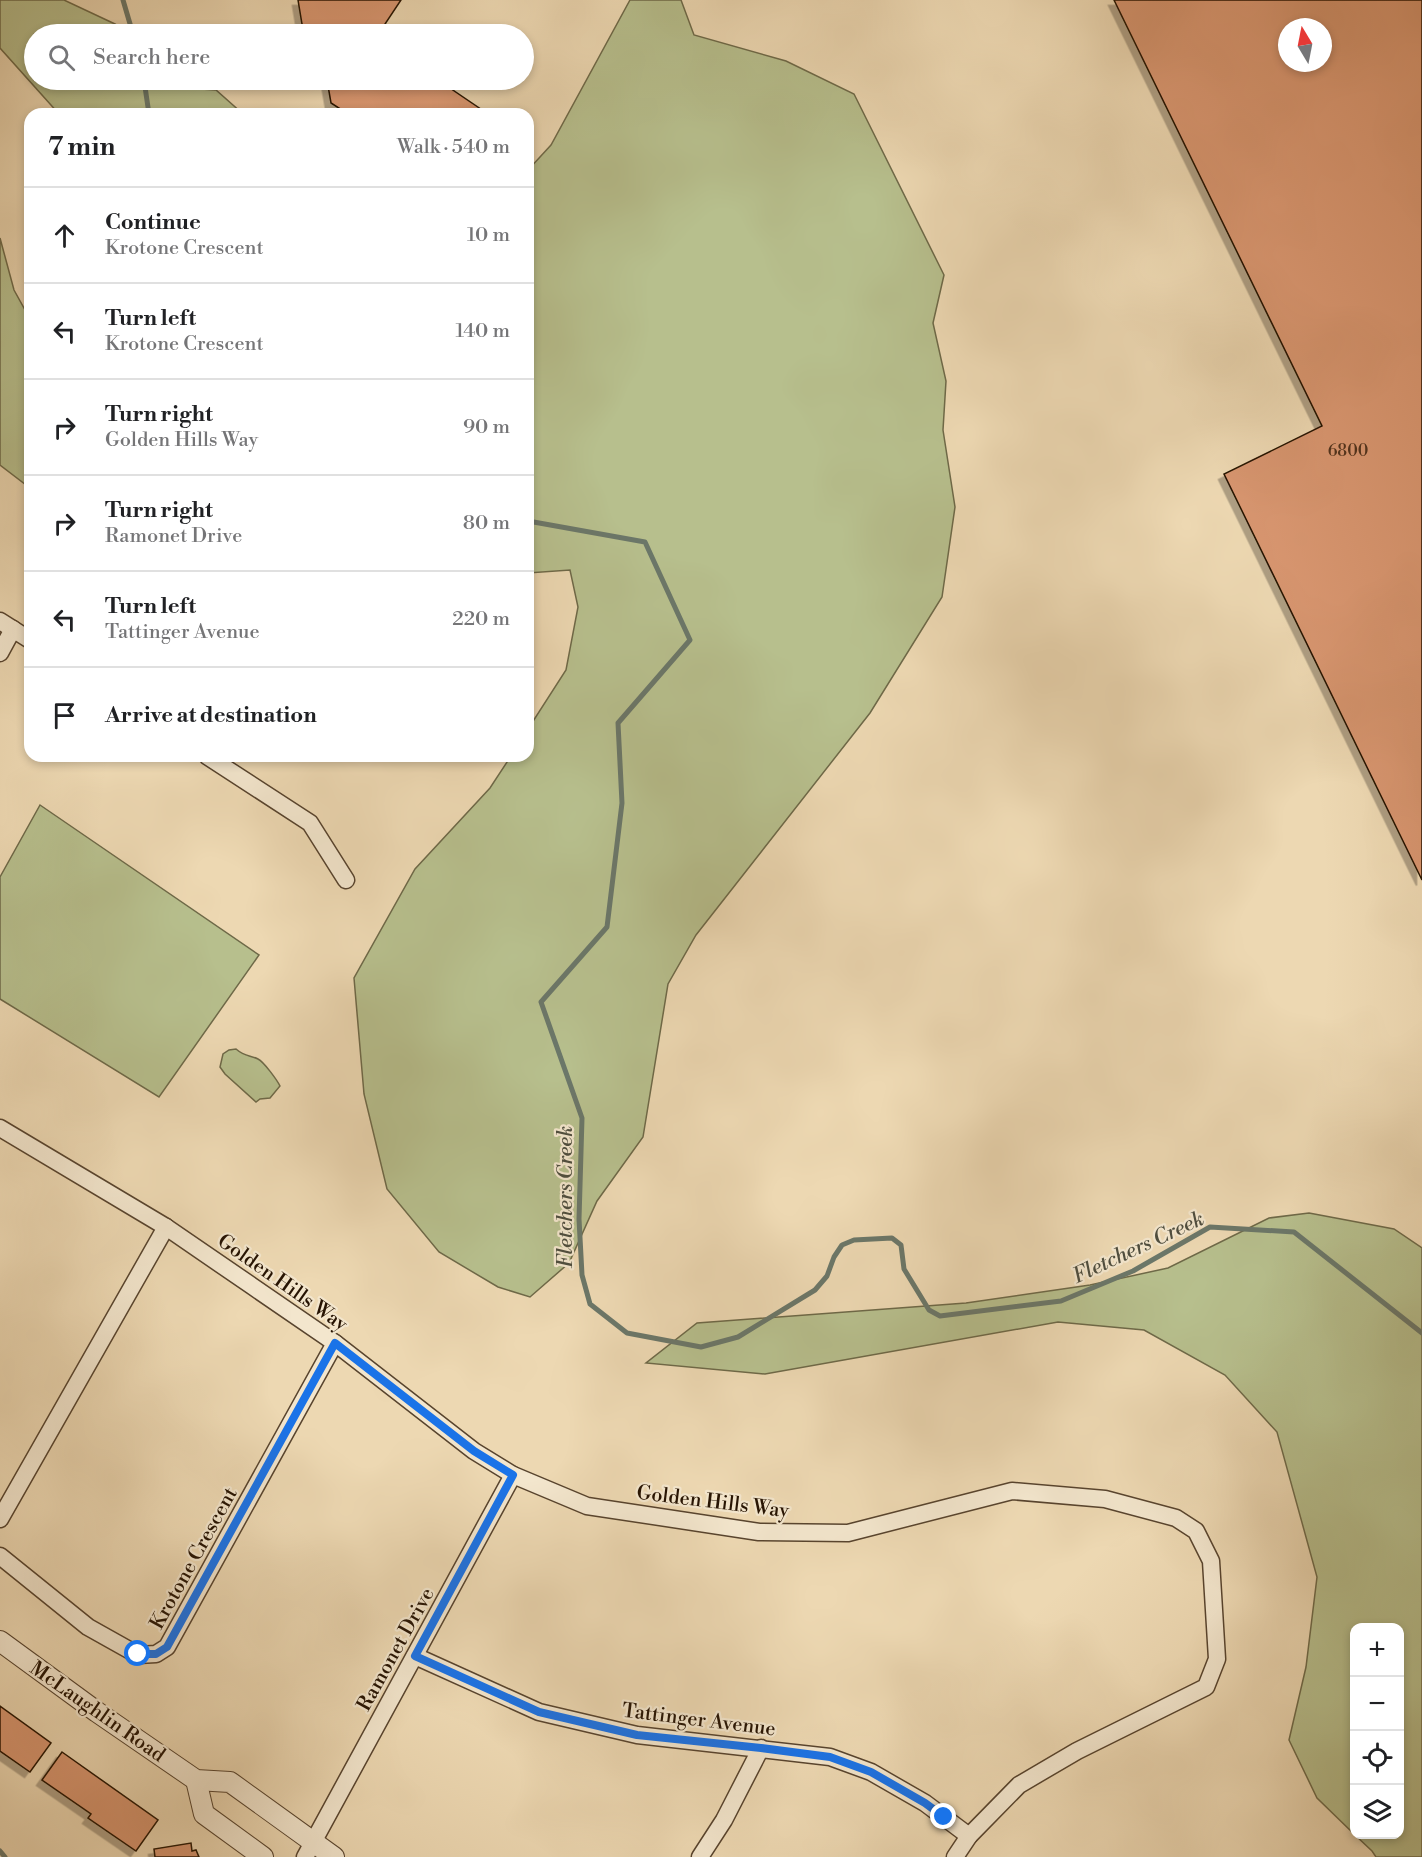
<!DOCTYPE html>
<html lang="en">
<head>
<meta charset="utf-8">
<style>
  :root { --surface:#fff; --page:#f2f2f2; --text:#202124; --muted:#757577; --line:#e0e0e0 }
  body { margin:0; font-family:"Libre Bodoni",serif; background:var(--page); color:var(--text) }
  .controls { position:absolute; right:18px; bottom:18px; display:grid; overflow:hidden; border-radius:12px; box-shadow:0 3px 9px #0003 }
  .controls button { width:54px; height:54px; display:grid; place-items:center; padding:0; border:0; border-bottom:2px solid var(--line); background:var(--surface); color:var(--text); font:30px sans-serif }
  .compass { position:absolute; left:1278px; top:18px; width:54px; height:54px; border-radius:50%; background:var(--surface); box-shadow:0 3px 9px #0003; rotate:350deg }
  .stop { position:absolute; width:18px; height:18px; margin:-14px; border:4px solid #1a73e8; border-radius:50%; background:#fff }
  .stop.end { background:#1a73e8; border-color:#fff; box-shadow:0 2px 6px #0008 }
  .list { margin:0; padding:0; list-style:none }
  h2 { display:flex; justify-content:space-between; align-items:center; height:78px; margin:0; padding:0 24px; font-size:26px }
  h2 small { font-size:20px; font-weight:400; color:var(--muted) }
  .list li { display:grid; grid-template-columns:39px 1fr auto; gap:18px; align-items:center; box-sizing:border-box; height:96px; padding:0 24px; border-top:2px solid var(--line) }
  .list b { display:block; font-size:22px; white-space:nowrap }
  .list p { margin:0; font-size:20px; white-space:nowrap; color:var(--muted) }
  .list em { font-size:20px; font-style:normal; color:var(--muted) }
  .icon { flex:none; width:33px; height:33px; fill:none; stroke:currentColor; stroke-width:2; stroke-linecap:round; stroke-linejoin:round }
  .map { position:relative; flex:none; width:1422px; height:1857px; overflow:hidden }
  .search { position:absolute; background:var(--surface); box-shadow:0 3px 9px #0003; left:24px; top:24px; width:510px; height:66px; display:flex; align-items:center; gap:15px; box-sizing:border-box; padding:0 21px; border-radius:33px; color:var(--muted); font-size:22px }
  .panel { position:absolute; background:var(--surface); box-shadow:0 3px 9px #0003; left:24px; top:108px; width:510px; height:654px; border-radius:18px }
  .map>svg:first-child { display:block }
  .green { fill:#b7bf8d; stroke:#6e6948; stroke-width:1.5 }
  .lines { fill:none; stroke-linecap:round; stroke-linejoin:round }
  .stream { stroke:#6b7769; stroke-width:5 }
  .building { fill:#d89670; stroke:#261302; stroke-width:1.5; fill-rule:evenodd; filter:url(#shadow) }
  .minor-casing { stroke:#58442e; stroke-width:19 }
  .tertiary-casing { stroke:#58442e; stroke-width:22 }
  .minor { stroke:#f3e6cd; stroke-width:16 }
  .tertiary { stroke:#f3e6cd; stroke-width:20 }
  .route { stroke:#1a73e8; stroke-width:8 }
  .labels { text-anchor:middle; stroke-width:4.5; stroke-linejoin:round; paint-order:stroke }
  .number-label { font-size:16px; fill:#52341e }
  .street-label { font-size:20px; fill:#261302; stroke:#f3e6cd }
  .water-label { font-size:21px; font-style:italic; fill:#4e4d3e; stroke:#f3e6cd }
</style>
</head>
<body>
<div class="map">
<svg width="1422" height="1857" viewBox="0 0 1422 1857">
  <defs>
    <filter id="shadow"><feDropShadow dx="-5.5" dy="5.5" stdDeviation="0" flood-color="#0004"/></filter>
  </defs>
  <rect width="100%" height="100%" fill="#edd8b2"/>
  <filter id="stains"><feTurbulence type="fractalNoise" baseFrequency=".00333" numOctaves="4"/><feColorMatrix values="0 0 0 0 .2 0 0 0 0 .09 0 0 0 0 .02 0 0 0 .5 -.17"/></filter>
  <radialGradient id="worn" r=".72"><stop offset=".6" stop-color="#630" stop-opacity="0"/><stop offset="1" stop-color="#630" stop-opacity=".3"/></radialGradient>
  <g class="green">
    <polygon points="0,0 64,0 115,24 129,34 34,34 34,80 189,80 201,89 216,90 243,114 59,114 0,48"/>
    <polygon points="630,0 681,0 694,35 786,61 854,94 944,275 933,323 946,381 943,430 955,507 942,597 870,713 696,935 668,984 643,1137 597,1201 569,1263 530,1297 498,1287 439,1252 387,1189 364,1094 354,978 415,869 490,788 511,756 528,756 528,729 566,670 578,607 570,570 528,573 528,170 551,145"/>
    <polygon points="0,238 14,290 30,319 30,488 0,465"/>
    <polygon points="40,805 259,955 159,1097 0,999 0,877"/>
    <path d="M236,1049C245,1057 250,1055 258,1059C264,1062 277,1080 280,1086L270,1098L260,1099L256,1102L225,1074L220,1067L223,1054L229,1050Z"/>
    <polygon points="1309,1213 1394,1229 1422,1248 1422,1857 1376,1857 1372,1851 1355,1835 1400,1834 1400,1628 1354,1628 1354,1834 1317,1798 1289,1740 1306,1667 1317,1577 1277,1432 1225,1375 1144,1330 1058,1322 765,1374 646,1363 697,1323 966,1303 1090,1285 1168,1268 1269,1218"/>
  </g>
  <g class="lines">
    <g class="stream">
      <polyline points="123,0 133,34"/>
      <polyline points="144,80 149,114"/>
      <polyline points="528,521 645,542 690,640 618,723 622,803 607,927 541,1002 582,1118 579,1219 582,1275 590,1304 627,1333 701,1347 738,1337 815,1290 827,1276 834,1257 842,1245 854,1240 892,1238 901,1245 904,1269 929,1310 940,1316 1061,1301 1133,1271 1210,1227 1294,1232 1422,1333"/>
      <polyline points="0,1851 5,1857"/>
    </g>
  </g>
  <g class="building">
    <polygon points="298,0 401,0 385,24 401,34 317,34 302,24"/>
    <path d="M1114,0H1422V880L1224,474L1322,426ZM1287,27H1323V63H1287Z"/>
    <polygon points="327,80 438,80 488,114 348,114 331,103"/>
    <polygon points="0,1706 51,1743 30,1772 0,1751"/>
    <polygon points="62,1752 158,1820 136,1851 88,1818 91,1814 42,1780"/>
    <polygon points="191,1843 192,1851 196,1850 199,1857 155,1857 154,1849"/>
  </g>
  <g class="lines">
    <g class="minor-casing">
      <g id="minor">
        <polyline points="0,621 30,640"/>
        <polyline points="0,653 13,629"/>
        <polyline points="207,756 310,823 346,880"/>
        <polyline points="0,1128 166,1227 252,1286 335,1343 474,1451 513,1475 587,1506 759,1532 848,1533 1012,1491 1105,1499 1176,1518 1196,1531 1211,1561 1217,1659 1206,1687 1077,1751 1019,1785 969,1836 955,1857"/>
        <polyline points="0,1519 166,1227"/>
        <polyline points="0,1556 88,1627 138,1655 156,1654 167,1647 335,1343"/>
        <polyline points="415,1656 539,1712 637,1735 830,1757 871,1772 925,1803 969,1836"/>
        <polyline points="305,1857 513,1475"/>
        <polyline points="700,1857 724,1820 761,1748"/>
      </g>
    </g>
    <g class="tertiary-casing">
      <g id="tertiary">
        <polyline points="0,1641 97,1712 196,1780 230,1782 334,1857"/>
        <polyline points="196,1780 204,1814 263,1857"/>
      </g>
    </g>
    <use href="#minor" class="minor"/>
    <use href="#tertiary" class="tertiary"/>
  </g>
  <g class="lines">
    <polyline class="route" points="138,1654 156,1654 167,1647 335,1343 474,1451 513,1475 415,1656 539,1712 637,1735 761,1748 830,1757 871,1772 925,1803 944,1817"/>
  </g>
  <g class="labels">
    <g class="number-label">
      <text x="1348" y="456">6800</text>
    </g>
    <g class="street-label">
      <text transform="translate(283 1282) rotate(35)" y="7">Golden Hills Way</text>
      <text transform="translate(713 1501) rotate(7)" y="7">Golden Hills Way</text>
      <text transform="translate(193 1558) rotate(-61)" y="7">Krotone Crescent</text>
      <text transform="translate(395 1649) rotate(-61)" y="7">Ramonet Drive</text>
      <text transform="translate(98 1711) rotate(35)" y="7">McLaughlin Road</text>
      <text transform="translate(699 1719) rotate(7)" y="7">Tattinger Avenue</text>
    </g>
    <g class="water-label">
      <text transform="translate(565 1197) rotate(-90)" y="7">Fletchers Creek</text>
      <text transform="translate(1138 1247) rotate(-25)" y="7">Fletchers Creek</text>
    </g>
  </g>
  <rect width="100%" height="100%" filter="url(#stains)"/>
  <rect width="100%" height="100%" fill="url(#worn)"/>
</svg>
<div class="controls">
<button>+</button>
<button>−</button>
<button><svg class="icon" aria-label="locate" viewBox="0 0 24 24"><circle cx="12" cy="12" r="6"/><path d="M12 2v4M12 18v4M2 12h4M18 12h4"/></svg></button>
<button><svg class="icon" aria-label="layers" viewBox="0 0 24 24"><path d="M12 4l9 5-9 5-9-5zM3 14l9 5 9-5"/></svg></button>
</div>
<svg class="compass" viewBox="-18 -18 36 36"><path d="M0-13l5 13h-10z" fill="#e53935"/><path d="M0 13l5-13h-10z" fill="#757577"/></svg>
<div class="stop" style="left:138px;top:1654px"></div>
<div class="stop end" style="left:944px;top:1817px"></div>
<div class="search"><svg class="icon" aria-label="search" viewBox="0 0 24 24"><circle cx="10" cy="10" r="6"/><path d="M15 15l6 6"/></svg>Search here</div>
<section class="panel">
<h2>7 min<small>Walk · 540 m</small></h2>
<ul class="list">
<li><svg class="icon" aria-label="ahead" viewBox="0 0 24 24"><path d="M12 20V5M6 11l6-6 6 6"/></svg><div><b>Continue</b><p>Krotone Crescent</p></div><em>10 m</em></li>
<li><svg class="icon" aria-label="left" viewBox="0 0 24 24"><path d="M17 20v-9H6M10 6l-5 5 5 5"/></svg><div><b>Turn left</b><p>Krotone Crescent</p></div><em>140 m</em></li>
<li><svg class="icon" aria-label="right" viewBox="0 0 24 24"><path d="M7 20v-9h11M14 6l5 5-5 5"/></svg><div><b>Turn right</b><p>Golden Hills Way</p></div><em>90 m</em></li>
<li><svg class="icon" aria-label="right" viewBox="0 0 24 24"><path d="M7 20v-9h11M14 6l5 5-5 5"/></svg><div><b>Turn right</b><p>Ramonet Drive</p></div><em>80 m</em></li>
<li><svg class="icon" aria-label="left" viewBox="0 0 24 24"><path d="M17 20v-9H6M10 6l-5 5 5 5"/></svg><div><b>Turn left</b><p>Tattinger Avenue</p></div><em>220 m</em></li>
<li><svg class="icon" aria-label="arrive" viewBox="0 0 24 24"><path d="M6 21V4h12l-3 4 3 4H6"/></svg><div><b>Arrive at destination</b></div></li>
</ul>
</section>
</div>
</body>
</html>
